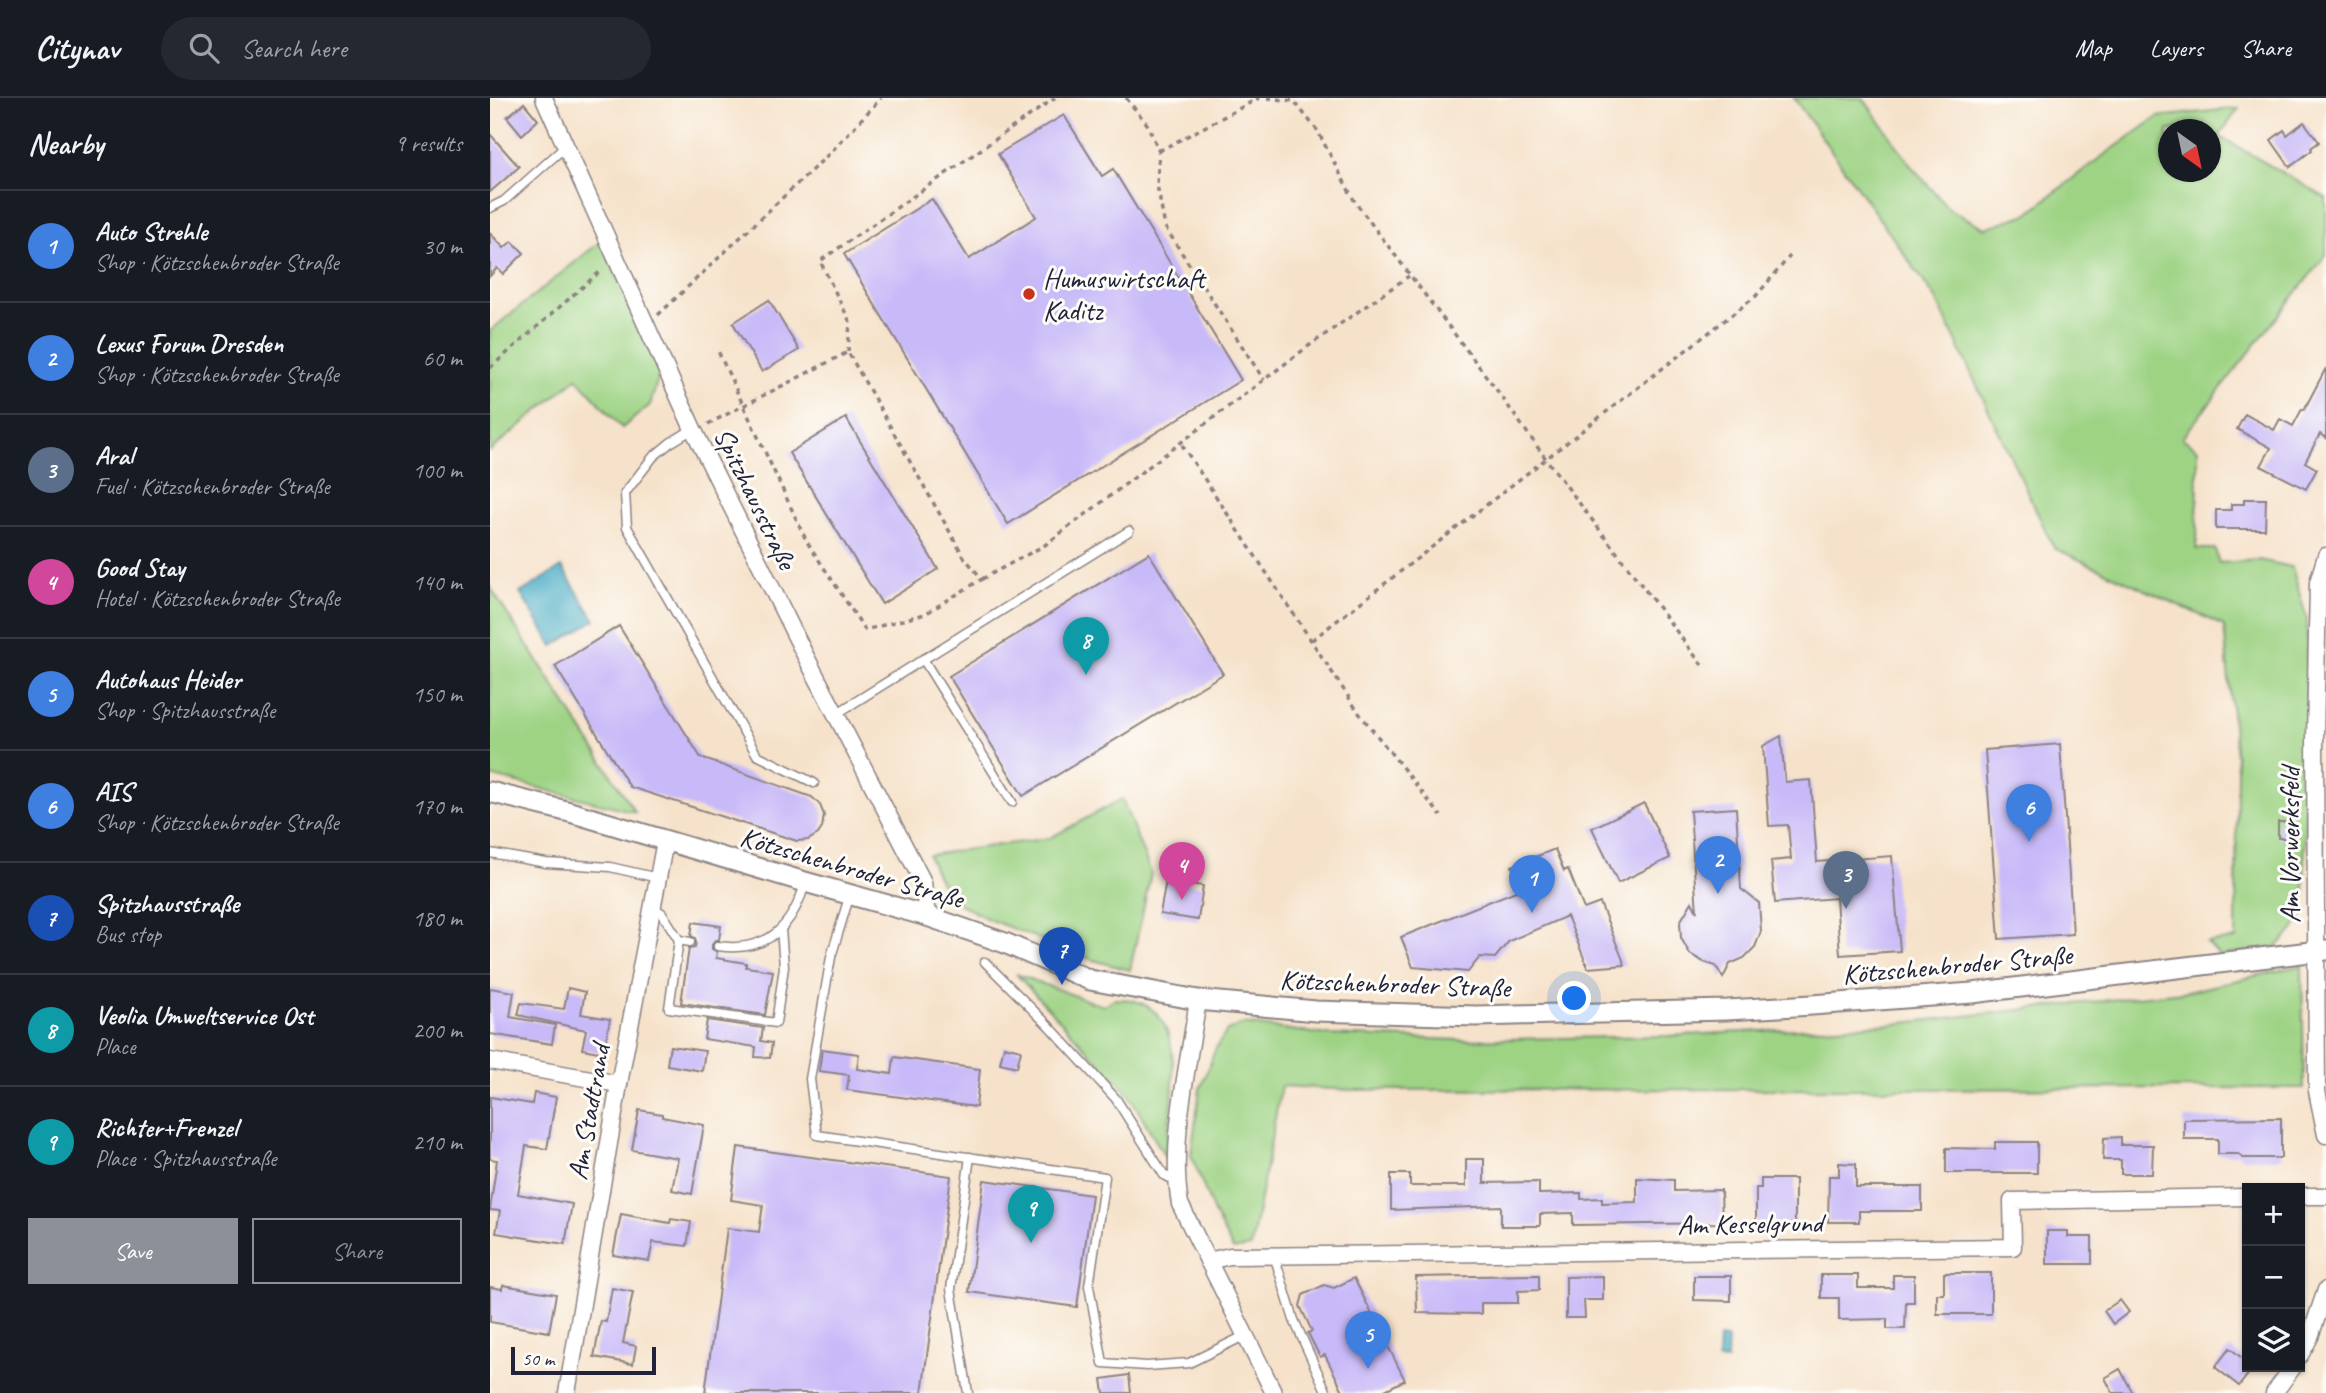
<!DOCTYPE html>
<html lang="en">
<head>
<meta charset="utf-8">
<style>
  :root { --surface:#171b24; --page:#242831; --text:#f1f3f6; --muted:#9ea1a6; --line:#363941; --accent:#8c9099 }
  body { margin:0; font-family:Caveat,sans-serif; background:var(--page); color:var(--text) }
  .controls { position:absolute; right:21px; bottom:21px; display:grid; overflow:hidden; border-radius:0px; box-shadow:0 2px 5px #0004 }
  .controls button { width:63px; height:63px; display:grid; place-items:center; padding:0; border:0; border-bottom:2px solid var(--line); background:var(--surface); color:var(--text); font:35px sans-serif }
  .compass { position:absolute; left:1668px; top:21px; width:63px; height:63px; border-radius:50%; background:var(--surface); box-shadow:0 2px 5px #0004; rotate:147deg }
  .scale { position:absolute; left:21px; bottom:18px; width:145px; box-sizing:border-box; padding-left:7px; border:4px solid #22223b; border-top:0; font-size:19px; line-height:24px; white-space:nowrap; color:#22223b; -webkit-text-stroke:5px #fdfcf7; paint-order:stroke }
  .you { position:absolute; left:1085px; top:901px; width:24px; height:24px; margin:-18px; border:5px solid #fff; border-radius:50%; background:#1a73e8; box-shadow:0 0 0 10px #1a73e833 }
  .badge { display:grid; place-items:center; width:46px; height:46px; border-radius:50%; background:var(--accent); color:#fff; font-size:23px; font-weight:700 }
  .pin { position:absolute; translate:-50% -58px; filter:drop-shadow(0 2px 4px #0008) }
  .pin::after { content:''; position:absolute; top:37px; width:24px; height:21px; background:inherit; clip-path:polygon(0 0,100% 0,50% 100%) }
  .list { margin:0; padding:0; list-style:none }
  h2 { display:flex; justify-content:space-between; align-items:center; height:91px; margin:0; padding:0 28px; font-size:30px }
  h2 small { font-size:23px; font-weight:400; color:var(--muted) }
  .list li { display:grid; grid-template-columns:46px 1fr auto; gap:21px; align-items:center; box-sizing:border-box; height:112px; padding:0 28px; border-top:2px solid var(--line) }
  .list b { display:block; font-size:26px; white-space:nowrap }
  .list p { margin:0; font-size:23px; white-space:nowrap; color:var(--muted) }
  .list em { font-size:23px; font-style:normal; color:var(--muted) }
  .actions { display:flex; gap:14px; padding:21px 28px }
  .actions a { flex:1; padding:16px 0; border:2px solid var(--accent); border-radius:0px; text-align:center; font-size:24px; color:var(--accent) }
  .actions .main { background:var(--accent); color:#fff }
  .icon { flex:none; width:38px; height:38px; fill:none; stroke:currentColor; stroke-width:2; stroke-linecap:round; stroke-linejoin:round }
  .map { position:relative; flex:none; width:1836px; height:1295px; overflow:hidden }
  header { display:flex; align-items:center; gap:42px; box-sizing:border-box; height:98px; padding:0 35px; background:var(--surface); border-bottom:2px solid var(--line) }
  header strong { font-size:33px }
  nav { display:flex; gap:38px; margin-inline-start:auto; font-size:24px }
  .search { width:490px; height:63px; background:var(--page); display:flex; align-items:center; gap:18px; box-sizing:border-box; padding:0 24px; border-radius:38px; color:var(--muted); font-size:26px }
  main { display:flex }
  aside { flex:1; background:var(--surface) }
  .map>svg:first-child { display:block }
  .green { fill:#9ed384; stroke:#607a60; stroke-width:2; fill-rule:evenodd }
  .water { fill:#44abc4; stroke:#336680; stroke-width:2 }
  .building { fill:#c8b9f8 }
  .lines { fill:none; stroke-linecap:round; stroke-linejoin:round }
  .service-casing { stroke:#8c8282; stroke-width:11 }
  .minor-casing { stroke:#8c8282; stroke-width:19 }
  .tertiary-casing { stroke:#8c8282; stroke-width:23 }
  .path { stroke:#8c8282; stroke-width:3.5; stroke-dasharray:5 5; stroke-linecap:butt }
  .service { stroke:#fff; stroke-width:8 }
  .minor { stroke:#fff; stroke-width:16 }
  .tertiary { stroke:#fff; stroke-width:19 }
  .poi-dot { fill:#c8321e; stroke:#fdfcf7; stroke-width:2.5 }
  .labels { text-anchor:middle; stroke-width:6; stroke-linejoin:round; paint-order:stroke }
  .poi-label { font-size:28px; fill:#22223b; stroke:#fdfcf7; text-anchor:start }
  .street-label { font-size:28px; fill:#22223b; stroke:#fdfcf7 }
</style>
</head>
<body>
<header>
<strong>Citynav</strong>
<div class="search"><svg class="icon" aria-label="search" viewBox="0 0 24 24"><circle cx="10" cy="10" r="6"/><path d="M15 15l6 6"/></svg>Search here</div>
<nav><a>Map</a><a>Layers</a><a>Share</a></nav>
</header>
<main>
<aside>
<h2>Nearby<small>9 results</small></h2>
<ul class="list">
<li><span class="badge" style="background:#3f7fe0">1</span><div><b>Auto Strehle</b><p>Shop · Kötzschenbroder Straße</p></div><em>30 m</em></li>
<li><span class="badge" style="background:#3f7fe0">2</span><div><b>Lexus Forum Dresden</b><p>Shop · Kötzschenbroder Straße</p></div><em>60 m</em></li>
<li><span class="badge" style="background:#5c6f8a">3</span><div><b>Aral</b><p>Fuel · Kötzschenbroder Straße</p></div><em>100 m</em></li>
<li><span class="badge" style="background:#d1479c">4</span><div><b>Good Stay</b><p>Hotel · Kötzschenbroder Straße</p></div><em>140 m</em></li>
<li><span class="badge" style="background:#3f7fe0">5</span><div><b>Autohaus Heider</b><p>Shop · Spitzhausstraße</p></div><em>150 m</em></li>
<li><span class="badge" style="background:#3f7fe0">6</span><div><b>AIS</b><p>Shop · Kötzschenbroder Straße</p></div><em>170 m</em></li>
<li><span class="badge" style="background:#1a4fb4">7</span><div><b>Spitzhausstraße</b><p>Bus stop</p></div><em>180 m</em></li>
<li><span class="badge" style="background:#0f9aa8">8</span><div><b>Veolia Umweltservice Ost</b><p>Place</p></div><em>200 m</em></li>
<li><span class="badge" style="background:#0f9aa8">9</span><div><b>Richter+Frenzel</b><p>Place · Spitzhausstraße</p></div><em>210 m</em></li>
</ul>
<div class="actions"><a class="main">Save</a><a>Share</a></div>
</aside>
<div class="map">
<svg width="1836" height="1295" viewBox="0 0 1836 1295">
  <rect width="100%" height="100%" fill="#fdfcf7"/>
  <filter id="ink" filterUnits="userSpaceOnUse"><feTurbulence type="fractalNoise" baseFrequency=".0143" numOctaves="2"/><feDisplacementMap in="SourceGraphic" scale="14" xChannelSelector="R" yChannelSelector="G"/><feConvolveMatrix kernelMatrix="1 2 1 2 8 2 1 2 1" color-interpolation-filters="sRGB"/></filter>
  <filter id="wash" filterUnits="userSpaceOnUse"><feTurbulence type="fractalNoise" baseFrequency=".00686" numOctaves="4" result="noise"/><feDisplacementMap in="SourceGraphic" scale="28" xChannelSelector="R" yChannelSelector="G"/><feGaussianBlur stdDeviation="1.57" result="paint"/><feColorMatrix in="noise" values="0 0 0 0 0 0 0 0 0 0 0 0 0 0 0 0 0 1.4 0 .05"/><feComposite in="paint" operator="in"/></filter>
  <g filter="url(#wash)">
    <rect width="100%" height="100%" fill="#f6e2ca"/>
    <g class="green">
      <path d="M1304,0H1373L1423,70L1459,111L1495,130L1537,116L1600,67L1668,19L1749,10L1729,38L1836,100V157L1692,340L1708,351L1707,451H1725L1729,465L1769,462L1802,469L1817,522L1814,815L1804,832L1786,849L1730,858L1717,845L1746,841L1747,671L1734,528L1564,450L1446,201ZM1678,32H1720V74H1678Z"/>
      <polygon points="111,143 170,274 160,307 132,330 87,280 0,353 0,233"/>
      <polygon points="0,489 145,714 0,678"/>
      <polygon points="632,701 661,775 640,872 603,862 498,821 458,800 438,757 560,740"/>
      <polygon points="1812,867 1814,990 861,992 791,988 761,1149 743,1152 724,1115 701,1057 710,991 726,950 737,933 753,926 838,937 969,942 1177,938 1403,926 1701,893"/>
      <path d="M526,876L613,908L624,901C631,901 639,901 645,903C703,918 679,1017 675,1059L639,996Z"/>
    </g>
    <g class="water">
      <polygon points="72,469 105,522 63,548 30,495"/>
      <polygon points="1229,1240 1238,1241 1237,1263 1228,1262"/>
    </g>
    <g id="blocks">
      <g class="building">
        <polygon points="34,5 48,22 32,37 17,19"/>
        <polygon points="574,17 612,78 623,71 751,282 518,426 354,156 442,101 479,161 546,119 508,56"/>
        <polygon points="1814,24 1829,44 1821,50 1822,52 1800,69 1781,42 1794,32 1797,37"/>
        <polygon points="0,36 29,69 0,94"/>
        <polygon points="0,135 14,150 22,143 34,155 13,176 7,170 0,178"/>
        <polygon points="279,202 309,252 272,274 243,225"/>
        <polygon points="1836,270 1836,340 1830,336 1815,364 1827,371 1816,391 1771,368 1781,350 1747,331 1755,316 1784,332 1790,321 1803,328 1812,311 1814,312"/>
        <polygon points="356,320 448,471 392,506 299,355"/>
        <polygon points="1754,401 1776,401 1775,431 1726,431 1726,412 1741,412 1741,406 1754,406"/>
        <polygon points="659,455 733,576 533,698 459,578"/>
        <polygon points="129,528 211,660 322,699 330,707 334,717 332,730 328,736 318,742 307,743 140,689 65,568"/>
        <polygon points="1291,638 1295,684 1321,682 1327,764 1402,758 1410,853 1350,857 1346,800 1285,805 1281,763 1301,761 1298,727 1279,728 1273,648"/>
        <polygon points="1570,646 1583,836 1509,841 1495,652"/>
        <polygon points="1154,705 1180,760 1128,785 1102,730"/>
        <polygon points="1246,710 1251,791 1269,805 1271,833 1265,849 1254,860 1240,866 1233,880 1226,868 1214,864 1200,856 1191,840 1190,824 1202,804 1207,814 1200,713"/>
        <rect x="1788" y="724" width="16" height="16"/>
        <polygon points="1065,751 1074,773 1078,771 1094,811 1110,805 1135,867 1098,870 1077,818 1019,843 1005,860 990,859 978,874 923,869 911,839 1031,791 1022,768"/>
        <polygon points="676,782 713,788 708,822 670,816"/>
        <polygon points="203,824 231,828 229,842 225,842 222,847 222,851 227,854 226,860 256,865 256,869 283,873 275,917 191,905 199,850 205,849 206,844 205,840 201,838"/>
        <polygon points="0,890 24,894 20,919 65,927 62,946 0,936"/>
        <polygon points="78,890 95,894 91,916 120,921 114,955 92,951 96,932 28,917 31,905 74,911"/>
        <polygon points="217,922 273,930 271,943 282,945 280,960 265,959 266,949 214,941"/>
        <polygon points="180,948 215,953 212,973 177,967"/>
        <polygon points="514,948 531,952 527,969 510,965"/>
        <polygon points="332,951 369,956 367,971 402,976 404,959 490,971 486,1009 357,992 359,977 329,973"/>
        <polygon points="44,995 66,999 57,1051 36,1048 28,1096 82,1106 75,1146 6,1135 10,1113 0,1112 7,1062 0,1061 0,999 42,1006"/>
        <polygon points="149,1012 172,1016 172,1019 214,1027 202,1096 182,1092 188,1060 142,1052"/>
        <polygon points="1791,1020 1791,1060 1753,1060 1748,1056 1728,1056 1728,1041 1694,1041 1694,1021"/>
        <polygon points="1631,1039 1631,1047 1663,1047 1662,1076 1631,1076 1631,1062 1613,1062 1614,1040"/>
        <polygon points="1505,1044 1547,1044 1547,1075 1456,1075 1456,1050 1505,1051"/>
        <polygon points="248,1049 461,1078 432,1295 215,1295 237,1130 269,1134 273,1107 241,1102"/>
        <polygon points="976,1061 994,1061 994,1085 1049,1084 1049,1096 1091,1095 1091,1101 1112,1100 1112,1105 1147,1104 1147,1080 1184,1082 1184,1093 1231,1092 1232,1125 1083,1127 1083,1115 1050,1116 1050,1128 1011,1128 1011,1108 901,1112 901,1076 920,1076 920,1088 976,1088"/>
        <polygon points="1349,1065 1366,1066 1366,1089 1432,1089 1432,1113 1369,1113 1369,1124 1338,1124 1339,1078 1349,1078"/>
        <polygon points="1271,1081 1305,1081 1305,1126 1266,1126 1266,1090 1271,1090"/>
        <polygon points="494,1082 602,1097 587,1209 479,1194"/>
        <polygon points="131,1116 180,1125 181,1121 201,1124 197,1148 163,1144 159,1163 123,1157"/>
        <polygon points="1557,1133 1578,1133 1578,1139 1602,1139 1602,1166 1557,1166"/>
        <polygon points="1454,1175 1501,1175 1501,1216 1447,1216 1447,1196 1454,1196"/>
        <polygon points="1049,1177 1049,1192 1028,1193 1028,1205 991,1205 991,1216 927,1215 926,1179"/>
        <polygon points="1331,1177 1368,1177 1368,1190 1403,1190 1403,1177 1424,1177 1424,1204 1416,1204 1415,1231 1397,1231 1397,1221 1349,1222 1349,1200 1331,1200"/>
        <polygon points="1113,1178 1113,1202 1094,1202 1095,1220 1076,1220 1076,1179"/>
        <polygon points="1204,1178 1241,1178 1241,1203 1204,1202"/>
        <polygon points="864,1180 915,1282 889,1295 854,1295 835,1257 830,1259 818,1235 822,1233 810,1208 813,1197 834,1187 844,1190"/>
        <polygon points="13,1187 66,1196 59,1234 0,1224 0,1189 12,1191"/>
        <polygon points="122,1190 143,1194 133,1245 146,1248 143,1266 104,1259 111,1223 116,1224"/>
        <polygon points="1630,1202 1639,1214 1623,1226 1614,1213"/>
        <polygon points="1740,1250 1754,1262 1753,1263 1757,1269 1762,1271 1749,1288 1725,1269"/>
        <polygon points="1630,1271 1643,1295 1623,1295 1615,1280"/>
        <polygon points="639,1277 641,1295 614,1295 612,1281"/>
      </g>
    </g>
  </g>
  <g filter="url(#ink)">
    <use href="#blocks" fill-opacity="0" stroke="#8c8282" stroke-width="2"/>
    <g class="lines">
      <g class="service-casing">
        <g id="service">
          <polyline points="0,110 14,103 76,48"/>
          <polyline points="203,331 180,345 163,359 135,395 137,429 267,657 324,685"/>
          <polyline points="433,561 522,704"/>
          <polyline points="346,616 639,433"/>
          <polyline points="0,755 56,765 120,769 168,780"/>
          <polyline points="360,796 341,859 320,981 327,1037 615,1079 599,1188 613,1265 657,1268 699,1265 756,1237"/>
          <polyline points="163,809 172,815 189,842 200,844"/>
          <polyline points="189,842 179,910 286,925 294,869 291,831"/>
          <path d="M228,848C276,855 302,830 315,786"/>
          <polyline points="495,864 559,928 626,1001 674,1077 686,1083"/>
          <polyline points="784,1157 804,1222 837,1295"/>
          <polyline points="478,1295 461,1191 480,1059"/>
        </g>
      </g>
      <g class="minor-casing">
        <g id="minor">
          <polyline points="54,0 203,331 315,557 433,784 437,818"/>
          <polyline points="1836,458 1828,484 1825,641 1827,993 1836,1037"/>
          <path d="M708,902C699,965 679,1044 690,1106L784,1295"/>
          <polyline points="0,963 129,986"/>
          <polyline points="1810,1098 1836,1098"/>
          <polyline points="718,1163 740,1158 1523,1149 1522,1103 1757,1099"/>
          <polyline points="1810,1257 1820,1239 1836,1192"/>
          <polyline points="77,1295 129,986 175,743"/>
          <polyline points="1784,1295 1803,1269"/>
        </g>
      </g>
      <g class="tertiary-casing">
        <polyline id="tertiary" points="0,694 80,714 315,784 437,818 515,845 600,882 708,902 826,913 986,918 1237,912 1322,907 1482,895 1836,852"/>
      </g>
      <g class="path">
        <polyline points="636,0 657,26 669,53 667,87 675,129 774,282"/>
        <polyline points="777,0 804,3 827,32 865,104 1006,291 1056,361 1212,567"/>
        <polyline points="669,53 769,0"/>
        <polyline points="168,217 341,54 391,0"/>
        <polyline points="358,254 360,224 330,163 565,0"/>
        <polyline points="0,270 113,171"/>
        <polyline points="218,326 358,254 474,459 492,481 435,516 375,532 317,444 228,253"/>
        <polyline points="692,347 869,615 951,718"/>
        <polyline points="492,481 555,447 820,247 919,178"/>
        <polyline points="822,542 1266,198 1300,158"/>
      </g>
      <use href="#service" class="service"/>
      <use href="#minor" class="minor"/>
      <use href="#tertiary" class="tertiary"/>
    </g>
  </g>
  <circle class="poi-dot" cx="539" cy="196" r="7"/>
  <g class="labels">
    <g class="poi-label">
      <text x="553" y="190">Humuswirtschaft<tspan x="553" dy="32">Kaditz</tspan></text>
    </g>
    <g class="street-label">
      <text transform="translate(266 400) rotate(64)" y="10">Spitzhausstraße</text>
      <text transform="translate(1799 747) rotate(-90)" y="10">Am Vorwerksfeld</text>
      <text transform="translate(362 769) rotate(16)" y="10">Kötzschenbroder Straße</text>
      <text transform="translate(1467 866) rotate(-5)" y="10">Kötzschenbroder Straße</text>
      <text transform="translate(905 885) rotate(2)" y="10">Kötzschenbroder Straße</text>
      <text transform="translate(98 1014) rotate(-80)" y="10">Am Stadtrand</text>
      <text transform="translate(1260 1125) rotate(-1)" y="10">Am Kesselgrund</text>
    </g>
  </g>
</svg>
<div class="controls">
<button>+</button>
<button>−</button>
<button><svg class="icon" aria-label="layers" viewBox="0 0 24 24"><path d="M12 4l9 5-9 5-9-5zM3 14l9 5 9-5"/></svg></button>
</div>
<svg class="compass" viewBox="-18 -18 36 36"><path d="M0-13l5 13h-10z" fill="#e53935"/><path d="M0 13l5-13h-10z" fill="#9ea1a6"/></svg>
<div class="scale">50 m</div>
<div class="you"></div>
<div class="pin badge" style="left:1042px;top:815px;background:#3f7fe0">1</div>
<div class="pin badge" style="left:1228px;top:796px;background:#3f7fe0">2</div>
<div class="pin badge" style="left:1356px;top:811px;background:#5c6f8a">3</div>
<div class="pin badge" style="left:692px;top:802px;background:#d1479c">4</div>
<div class="pin badge" style="left:878px;top:1271px;background:#3f7fe0">5</div>
<div class="pin badge" style="left:1539px;top:744px;background:#3f7fe0">6</div>
<div class="pin badge" style="left:572px;top:887px;background:#1a4fb4">7</div>
<div class="pin badge" style="left:596px;top:577px;background:#0f9aa8">8</div>
<div class="pin badge" style="left:541px;top:1145px;background:#0f9aa8">9</div>
</div>
</main>
</body>
</html>
